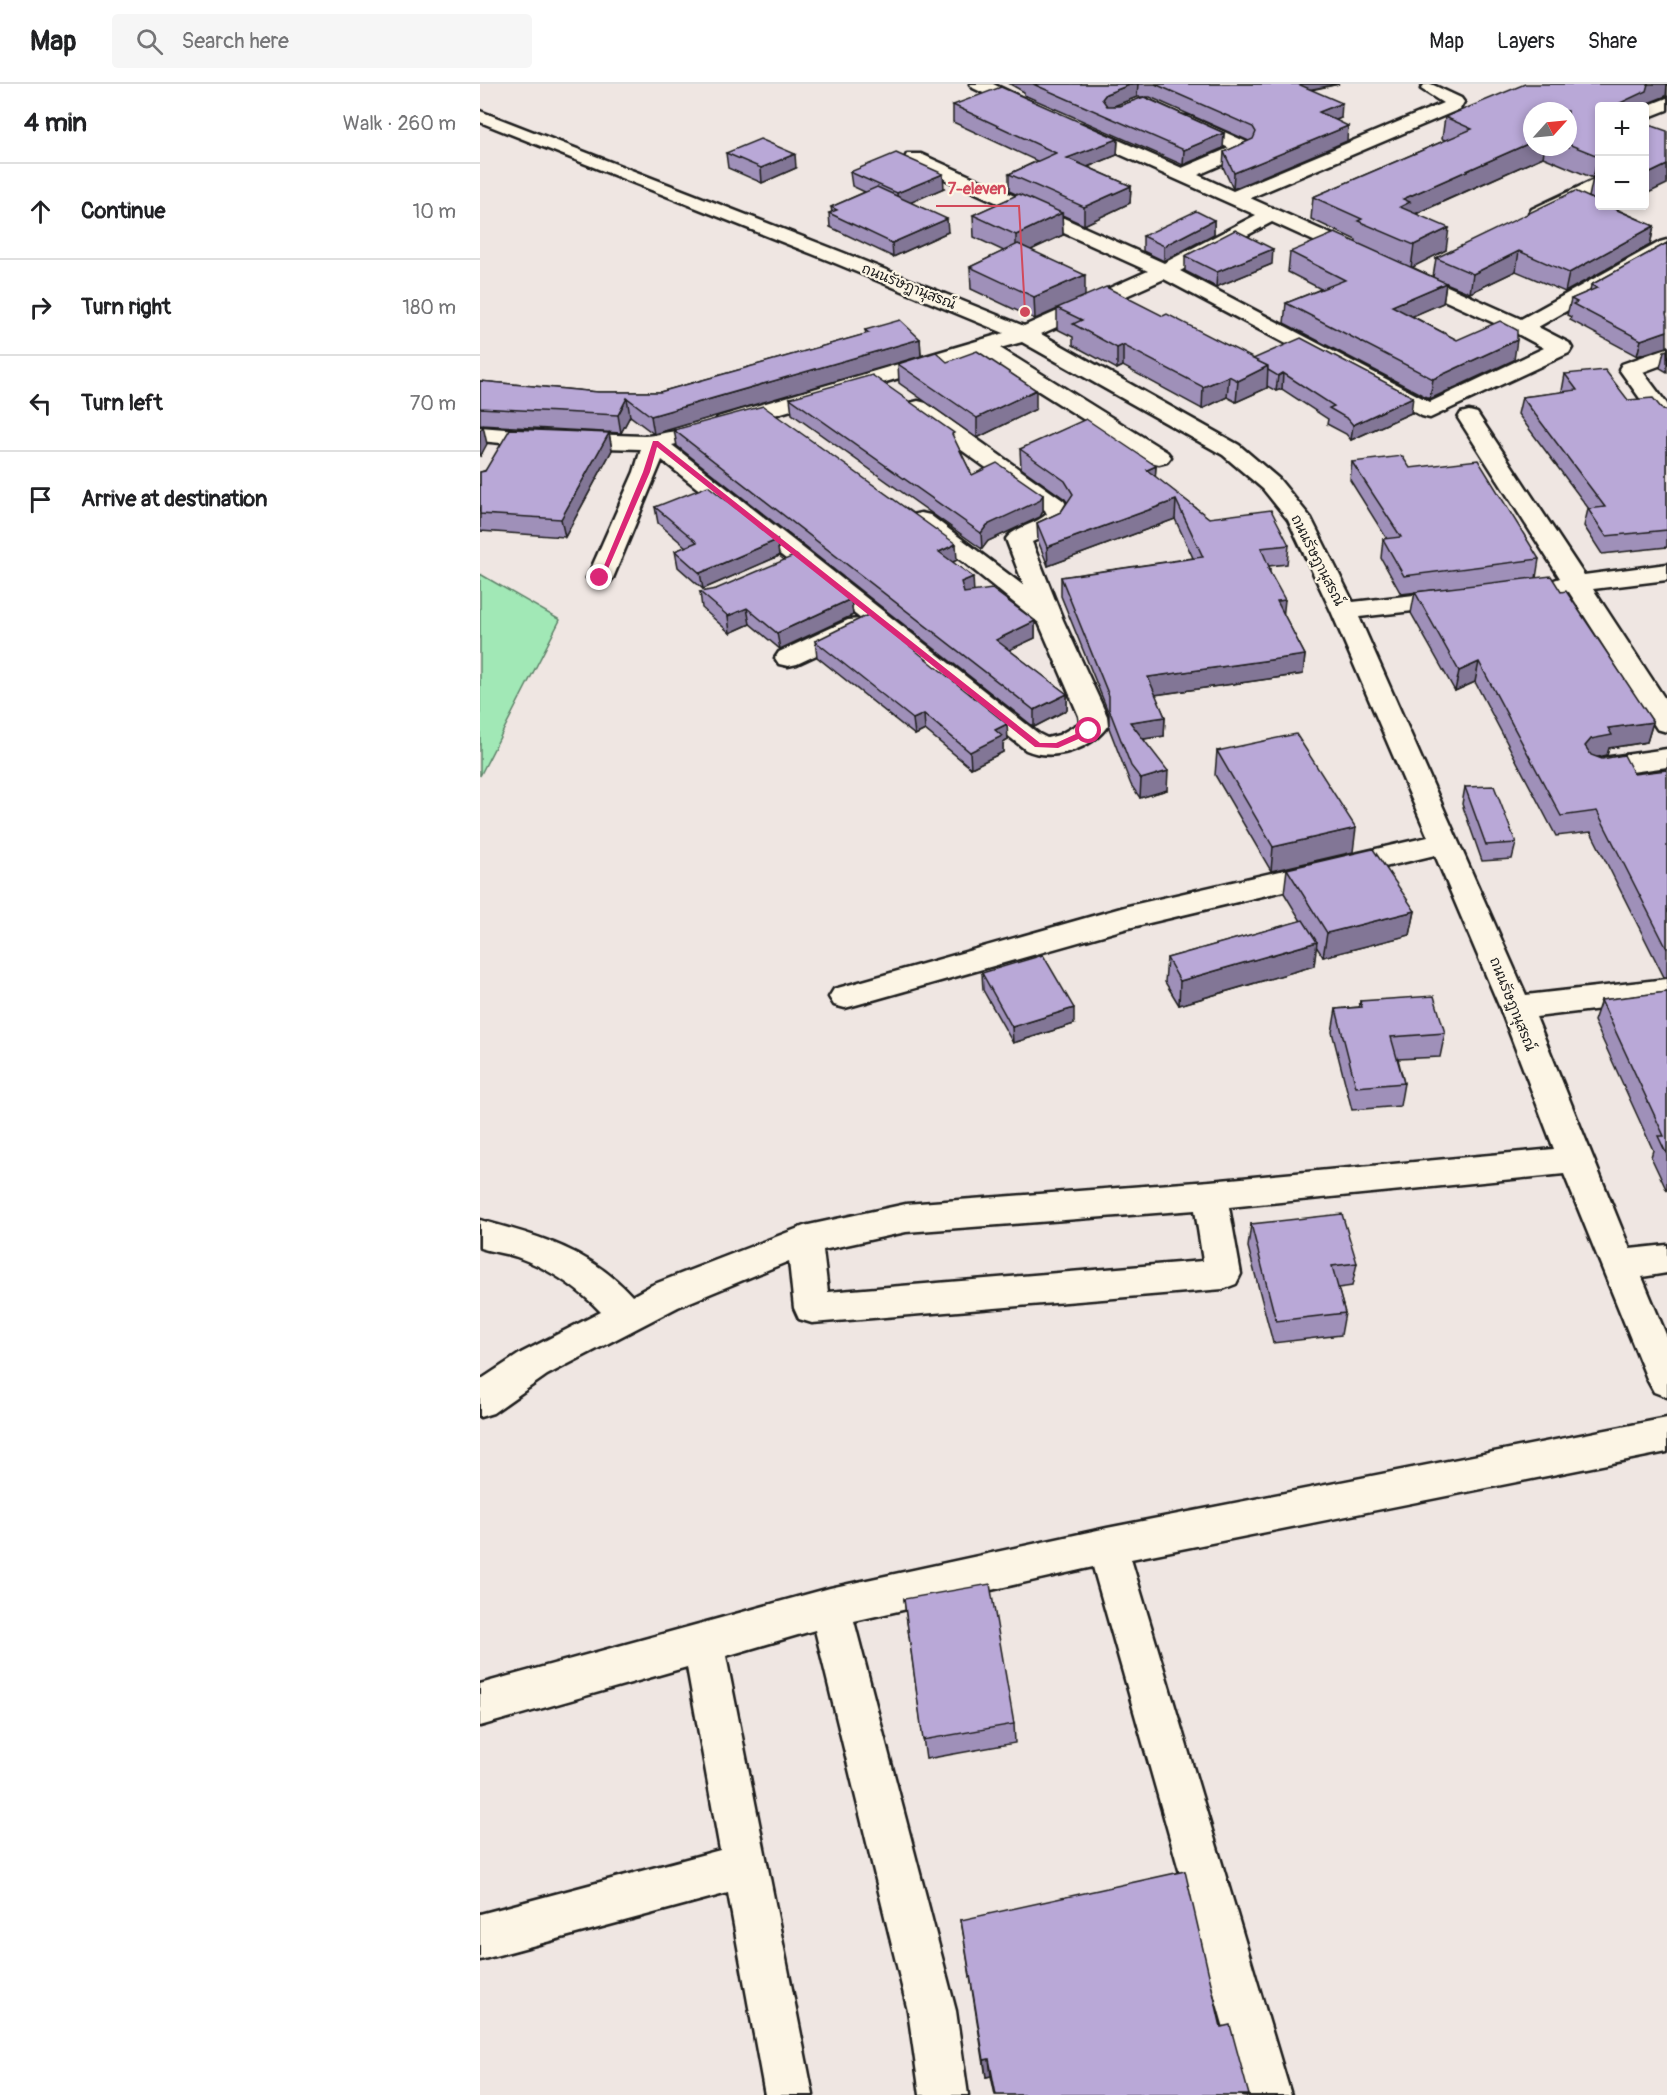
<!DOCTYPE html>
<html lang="en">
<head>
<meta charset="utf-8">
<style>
  :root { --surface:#fff; --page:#f6f6f6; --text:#202124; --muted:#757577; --line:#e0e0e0 }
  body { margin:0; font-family:Pangolin,"Playpen Sans Thai",sans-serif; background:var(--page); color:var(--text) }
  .controls { position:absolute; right:18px; top:18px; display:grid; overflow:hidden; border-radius:6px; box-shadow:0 3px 9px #0003 }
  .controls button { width:54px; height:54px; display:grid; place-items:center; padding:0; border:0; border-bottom:2px solid var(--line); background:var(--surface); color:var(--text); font:30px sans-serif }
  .compass { position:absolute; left:1043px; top:18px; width:54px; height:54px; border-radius:50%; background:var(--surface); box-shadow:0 3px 9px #0003; rotate:63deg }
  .stop { position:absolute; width:18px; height:18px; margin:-14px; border:4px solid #db2777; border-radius:50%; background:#fff }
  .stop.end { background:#db2777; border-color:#fff; box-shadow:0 2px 6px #0008 }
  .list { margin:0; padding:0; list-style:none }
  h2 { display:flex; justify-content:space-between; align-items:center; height:78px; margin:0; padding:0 24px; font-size:26px }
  h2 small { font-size:20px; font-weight:400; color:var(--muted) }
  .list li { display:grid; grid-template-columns:39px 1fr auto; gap:18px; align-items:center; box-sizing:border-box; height:96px; padding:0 24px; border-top:2px solid var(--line) }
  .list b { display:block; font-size:22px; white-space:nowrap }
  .list em { font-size:20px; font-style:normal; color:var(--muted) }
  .icon { flex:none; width:33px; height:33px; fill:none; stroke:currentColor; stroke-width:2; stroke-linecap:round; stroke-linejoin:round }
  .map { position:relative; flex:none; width:1187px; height:2011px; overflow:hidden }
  header { display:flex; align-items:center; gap:36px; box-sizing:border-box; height:84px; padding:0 30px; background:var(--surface); border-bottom:2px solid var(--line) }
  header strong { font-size:28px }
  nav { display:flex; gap:33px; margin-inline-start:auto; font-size:21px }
  .search { width:420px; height:54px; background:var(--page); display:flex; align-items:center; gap:15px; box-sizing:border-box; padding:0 21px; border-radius:6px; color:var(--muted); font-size:22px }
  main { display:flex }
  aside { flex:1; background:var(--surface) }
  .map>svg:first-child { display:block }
  .green { fill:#a1e8b6; stroke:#5e8269; stroke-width:1.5 }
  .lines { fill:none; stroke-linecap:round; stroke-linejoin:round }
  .minor-casing { stroke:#1c1c1c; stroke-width:5 }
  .minor { fill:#fcf5e5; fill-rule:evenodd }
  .wall { fill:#9f90b9; stroke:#1c1c1c; stroke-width:1.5; fill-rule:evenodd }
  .shaded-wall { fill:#827696; stroke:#1c1c1c; stroke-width:1.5 }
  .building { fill:#b9a8d7; stroke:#1c1c1c; stroke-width:1.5 }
  .route { fill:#db2777 }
  .labels { text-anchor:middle; stroke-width:4.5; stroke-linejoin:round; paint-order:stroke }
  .far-street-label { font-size:14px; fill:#1c1c1c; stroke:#fcf5e5 }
  .leader { fill:none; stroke:#d1495b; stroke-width:2 }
  .callout-dot { fill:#d1495b; stroke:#fcf5e5; stroke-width:2 }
  .callout-label { font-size:16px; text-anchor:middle; font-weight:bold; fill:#d1495b; stroke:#fcf5e5; stroke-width:4.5; stroke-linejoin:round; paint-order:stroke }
</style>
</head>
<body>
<header>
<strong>Map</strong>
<div class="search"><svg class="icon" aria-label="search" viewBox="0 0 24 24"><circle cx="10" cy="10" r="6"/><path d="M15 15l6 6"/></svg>Search here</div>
<nav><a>Map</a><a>Layers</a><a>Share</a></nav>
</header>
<main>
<aside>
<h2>4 min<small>Walk · 260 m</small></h2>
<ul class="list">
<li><svg class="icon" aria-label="ahead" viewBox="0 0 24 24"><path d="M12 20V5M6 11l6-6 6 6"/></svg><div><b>Continue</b></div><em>10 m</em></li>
<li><svg class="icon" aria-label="right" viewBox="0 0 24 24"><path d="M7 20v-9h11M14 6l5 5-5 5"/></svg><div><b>Turn right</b></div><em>180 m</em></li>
<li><svg class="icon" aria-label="left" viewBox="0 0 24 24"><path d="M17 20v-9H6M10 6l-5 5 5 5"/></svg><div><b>Turn left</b></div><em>70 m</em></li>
<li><svg class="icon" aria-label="arrive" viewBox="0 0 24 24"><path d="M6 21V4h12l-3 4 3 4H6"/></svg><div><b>Arrive at destination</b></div></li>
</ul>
</aside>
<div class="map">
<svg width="1187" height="2011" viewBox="0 0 1187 2011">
  <rect width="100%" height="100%" fill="#efe6e2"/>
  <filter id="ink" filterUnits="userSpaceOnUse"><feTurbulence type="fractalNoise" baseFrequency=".0167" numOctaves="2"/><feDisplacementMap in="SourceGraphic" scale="12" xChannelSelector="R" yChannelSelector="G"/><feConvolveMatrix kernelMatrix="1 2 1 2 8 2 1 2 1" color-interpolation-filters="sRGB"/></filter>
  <g filter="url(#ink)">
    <polygon class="green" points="0,490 80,536 0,692"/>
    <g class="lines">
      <g class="minor-casing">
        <g id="minor">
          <polygon points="490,0 513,0 557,21 560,25 557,29 545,29 493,4"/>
          <path d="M951,0L981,14L984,18L980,25L770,114L1041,235L1180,158L1187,156V170L1058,243L1089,259L1092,264L1089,269L950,334L942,332L684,195L561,250L759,361L799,395L831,434L873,518L978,506L987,509L991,514L987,519L978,522L879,533L1046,911L1187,895V917L1056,933L1150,1165L1187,1161V1189L1162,1193L1187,1253V1313L1174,1308L1168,1297L1084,1090L749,1123L761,1190L756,1200L743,1205L332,1239L319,1235L314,1224L309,1177L198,1223L67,1291L13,1329L0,1333V1296L41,1269L121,1228C98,1204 68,1184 37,1173C25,1169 12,1168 0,1164V1136C58,1152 109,1165 152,1212L172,1201L324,1142L426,1120L730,1097L1074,1065L1020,924L955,771L648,844L365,924L354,921L349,913L354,905L365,902L648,822L948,753L851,527L808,436L783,405L743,371L542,258L520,264L687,368L691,373L687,378L679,380L671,378L500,270L254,343L246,345L238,343L235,338L238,333L524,249L350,177L0,38V27L364,169L544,242L668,187L427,78L425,74L427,70H441L684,179L776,131L590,48L587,44L590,40H602L702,84L749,64L697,40L694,36L697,32H709L771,60L773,64L771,68L718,91L753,107L963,19L941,5L944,1ZM792,138L1034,248L1064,264L950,318L700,187ZM715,1126L723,1177L348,1208L343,1166L426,1148Z"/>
          <polygon points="1187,14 1187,26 1164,35 1164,23"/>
          <polygon points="1120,93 1120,107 1066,133 1052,133 1049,129 1052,125"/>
          <polygon points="1187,264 1187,279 1163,288 1187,320 1187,343 1179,341 1139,285 1142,280"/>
          <path d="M438,317L446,319L584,417L591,430L577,447L552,458L583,536L627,632L628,641C612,665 573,678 546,666L390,542L386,548L317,580L308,582L299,580L295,574L299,568L368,536L381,535L182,376L133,494L129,499L120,502L111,499L107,494L154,388L161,365L53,362L0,357V343C55,348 109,350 164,352C178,352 191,345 205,348L209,353L205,358L192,361L559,650L567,654L579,651L600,639L599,632L559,539L485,479L432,441L429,436L432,431L441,429L450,431L544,502L526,455C534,443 555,441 567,430L565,426L430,329L427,324L430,319Z"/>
          <polygon points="989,327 997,329 1104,491 1187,480 1187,496 1113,505 1187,618 1187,648 1177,645 1089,508 1071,507 1067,502 1071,497 1080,494 978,334 981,329"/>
          <polygon points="1187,665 1187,683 1116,693 1106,690 1102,684 1106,678 1116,675"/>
          <polygon points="1187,1334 1187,1368 651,1475 811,2011 763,2011 613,1483 374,1537 476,1927 488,2011 440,2011 428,1927 335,1546 246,1572 333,2011 285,2011 248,1809 0,1876 0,1830 240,1766 207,1583 0,1642 0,1600 350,1504 627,1444"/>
        </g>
      </g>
      <use href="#minor" class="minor"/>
    </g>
    <g class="wall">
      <path d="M530,0H859L831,6L861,34L856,36L867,57L753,105L743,83L744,68L769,57L670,13H665L744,49L743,64L703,81L544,11V8ZM657,13H664L639,22H633Z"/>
      <path d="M1187,0V13L1186,12L1163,21V22H1119V122H1144L1136,125L1174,142L1170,161L1085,208L1036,187L990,209L966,199L963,219L932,232L977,256L1034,276L950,315L804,239L806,219L841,205L808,188L810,168L876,158V156L831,135L833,113L966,56L962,55L965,33ZM1088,27V63H1052ZM1063,73L1113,94L1109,113L956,174L953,193L932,183L966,166L936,130Z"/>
      <polygon points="473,21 638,55 637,71 608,83 651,102 650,119 604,141 582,131 583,151 550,166 605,212 683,232 773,275 931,329 871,356 866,350 847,340 848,335 802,305 796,307 787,302 787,304 756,318 747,313 722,325 643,282 637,285 593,261 593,253 577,245 577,225 555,235 491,205 490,183 524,167 494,153 493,131 538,111 529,107 529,90 557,77 473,38"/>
      <polygon points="246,69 316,84 282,99 248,84"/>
      <polygon points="370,88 464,104 431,118 468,148 413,173 350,143 349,129 352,128 351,123 385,108 372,102"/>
      <polygon points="734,136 734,150 684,177 663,167 663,152"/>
      <polygon points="1187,159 1157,272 1090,236 1091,233 1087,231 1091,215 1110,207 1111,201"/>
      <polygon points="705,172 792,180 736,203 705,187"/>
      <polygon points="385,246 440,255 441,272 174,350 150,332 141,349 0,341 0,297 118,308 180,308 386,250"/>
      <polygon points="1187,266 1187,288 1180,284 1184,267"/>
      <polygon points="467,278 556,325 497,354 419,299 418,280"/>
      <polygon points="1085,290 1148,316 1187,327 1187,463 1122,470 1104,442 1108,425 1109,425 1038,330 1042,313 1083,308 1082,307"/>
      <polygon points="310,314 474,355 492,391 563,411 563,427 560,433 508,457 502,465 312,330"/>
      <polygon points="194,346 477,476 473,478 494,508 555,537 555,554 529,566 587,610 587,626 554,643 197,362"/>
      <polygon points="129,349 132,366 85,453 0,447 0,388"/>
      <polygon points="540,365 676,382 675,393 729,434 809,461 807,480 789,482 790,485 790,488 803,529 825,571 823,590 675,611 685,633 684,652 664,655 687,706 660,714 651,701 629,644 629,630 581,512 581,493 713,474 695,435 568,482 558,457 557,439 581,428 587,418 585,415 541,384"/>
      <polygon points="872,378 930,384 1059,475 1056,494 1081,508 1173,638 1167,658 1129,664 1127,671 1117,673 1154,690 1187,686 1187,893 1184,893 1111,748 1076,752 995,598 975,607 931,529 935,508 972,504 921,510 901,474 903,455 907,455 870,396"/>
      <polygon points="175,423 297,456 299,472 223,505 198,483 195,467 206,463 178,439"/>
      <polygon points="220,508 371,515 373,531 300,565 270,540 250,549 222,524"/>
      <polygon points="335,557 528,656 523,659 523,668 491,684 445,646 435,651 337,573"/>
      <polygon points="737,667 873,768 791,787 735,691"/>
      <polygon points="985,703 1036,759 1032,775 1002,777 982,720"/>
      <polygon points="807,785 935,827 930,851 843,873 836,862 834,882 699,921 685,898 687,874 821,837 804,809"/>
      <polygon points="502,889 594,940 533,959 503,906"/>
      <polygon points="1187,908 1187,1107 1171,1073 1173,1066 1114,937 1121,916"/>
      <polygon points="880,917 965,949 960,973 918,975 924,999 920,1022 872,1026 852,948 856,925 879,923"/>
      <polygon points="771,1140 877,1179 872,1202 858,1204 865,1229 861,1251 793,1259 768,1163"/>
      <polygon points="424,1515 534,1640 535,1659 446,1675"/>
      <polygon points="481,1836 741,1943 769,2011 515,2011 511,1992 506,1993"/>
    </g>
    <g class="shaded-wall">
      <polygon points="652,0 658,0 657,13 626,25 622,15 626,10"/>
      <polygon points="807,0 859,0 806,10"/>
      <polygon points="1168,0 1187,0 1186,12 1163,21 1163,22 1134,22"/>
      <polygon points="862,19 861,34 838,43 839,28"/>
      <polygon points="868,42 867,57 753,105 754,89"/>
      <polygon points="744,49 743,64 703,81 704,66"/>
      <polygon points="638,55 637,71 587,91 587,74"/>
      <polygon points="1052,58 1052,63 1065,63 1063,73 928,133 920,123 923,115"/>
      <polygon points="315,70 316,84 282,99 281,84"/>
      <polygon points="1118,72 1119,72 1119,92 1113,94"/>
      <polygon points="1187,81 1187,100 1164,111 1164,92"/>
      <polygon points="463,90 464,104 418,124 417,109"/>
      <polygon points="651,102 650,119 604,141 604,123"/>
      <polygon points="1136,122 1144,122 1135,126"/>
      <polygon points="582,129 583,151 536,173 536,151"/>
      <polygon points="467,135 468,148 413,173 412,159"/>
      <polygon points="734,136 734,150 684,177 684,162"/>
      <polygon points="1174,142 1170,161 1085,208 1089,189"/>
      <polygon points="969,144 966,166 931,184 934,161"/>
      <polygon points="793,165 792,180 736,203 737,188"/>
      <polygon points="1039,167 1036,187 990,209 993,190"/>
      <polygon points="605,191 605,213 555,235 554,213"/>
      <polygon points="966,199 963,219 910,242 912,222"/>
      <polygon points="1187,247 1187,263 1157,272 1161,256"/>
      <polygon points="440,255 441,272 174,350 171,332"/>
      <polygon points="1037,256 1034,276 950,315 953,295"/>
      <polygon points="643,261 643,282 637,285 637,264"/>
      <polygon points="788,282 787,304 756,318 758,297"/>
      <polygon points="803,289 802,305 796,307 798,292"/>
      <polygon points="749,292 747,313 722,325 723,303"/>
      <polygon points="556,306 556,325 497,354 497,334"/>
      <polygon points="933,313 931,329 871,356 873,341"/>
      <polygon points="147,314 150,332 141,349 138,331"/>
      <polygon points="3,342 7,360 0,373 0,347"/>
      <polygon points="129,349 132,366 85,453 81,435"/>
      <polygon points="676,382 675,400 667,386"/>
      <polygon points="563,411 563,427 560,433 508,457 502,465 501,449 507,441"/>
      <polygon points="696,416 695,435 568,482 567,463"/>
      <polygon points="297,456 299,472 223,505 220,489"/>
      <polygon points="476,460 477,476 460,484 459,468"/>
      <polygon points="493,493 494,509 482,514 481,498"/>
      <polygon points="371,515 373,531 300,565 297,549"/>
      <polygon points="805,516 803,535 797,517"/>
      <polygon points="267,524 270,540 250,549 248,532"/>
      <polygon points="555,537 555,554 516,572 516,556"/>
      <polygon points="825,571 823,590 667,612 668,593"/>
      <polygon points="999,578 995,598 975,607 979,587"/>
      <polygon points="587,610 587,626 554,643 554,626"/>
      <polygon points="444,630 445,646 435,651 433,635"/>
      <polygon points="685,633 684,652 650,657 650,638"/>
      <polygon points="1173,638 1167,658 1129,664 1127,671 1105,676 1105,662 1111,655 1128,644"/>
      <polygon points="527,640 528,656 523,659 523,668 491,684 490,668 515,646"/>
      <polygon points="688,687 687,706 660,714 661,695"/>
      <polygon points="876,744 873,768 791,787 793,763"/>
      <polygon points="935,827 930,851 843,873 847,849"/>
      <polygon points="837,858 834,882 699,921 700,897"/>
      <polygon points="594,924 594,940 533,959 532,943"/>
      <polygon points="509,1975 511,1992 506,1993 504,1976"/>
    </g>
    <g class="building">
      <polygon points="553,0 652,0 626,10 622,15 627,22 639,22 664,13 744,49 704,66"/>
      <polygon points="675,0 818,0 862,19 839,28 868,42 754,89 744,68 773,55 776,48 773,43"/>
      <polygon points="1045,0 1168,0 1166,7 1134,22 1119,22 1119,72 1118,72 1088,60 1088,27 1052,27 1052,58 923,115 930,118 920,123 969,144 934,161 878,137 882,135 833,113 992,45 965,33"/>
      <polygon points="521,3 638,55 587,74 651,102 604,123 529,90 576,69 473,21"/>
      <polygon points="1164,39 1187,47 1187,81 1164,92"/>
      <polygon points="280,55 315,70 281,84 246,69"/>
      <polygon points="416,69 463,90 417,109 370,88"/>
      <polygon points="1119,90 1119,96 1113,93"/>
      <polygon points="397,103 467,135 412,159 349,129 357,126 351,123"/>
      <polygon points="1095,107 1119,118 1119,122 1128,122 1174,142 1089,189 1039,167 993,190 956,174"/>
      <polygon points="539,110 582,129 536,151 493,131"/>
      <polygon points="716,127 734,136 684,162 663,152"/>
      <polygon points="755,146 793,165 737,188 705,172"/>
      <polygon points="855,149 966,199 912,222 977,256 1020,237 1037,246 1037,256 953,295 806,219 865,196 810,168"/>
      <polygon points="1187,159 1187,229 1186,229 1187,234 1187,247 1161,256 1093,220 1097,218 1091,215 1117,204 1111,201"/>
      <polygon points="538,160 605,191 554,213 490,183"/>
      <polygon points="626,203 683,232 687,230 788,282 758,297 749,292 723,303 643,261 637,264 593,240 602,236 577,224"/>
      <polygon points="420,236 440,255 171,332 147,314 138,331 0,324 0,297 118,308 180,308 389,249 385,246"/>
      <polygon points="821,254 933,313 873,341 868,335 849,324 854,322 803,289 798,292 788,286 788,282 773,275"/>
      <polygon points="497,267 556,306 497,334 418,280 456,268 467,278"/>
      <polygon points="1125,286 1148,316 1173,314 1183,326 1187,327 1187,446 1126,452 1108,425 1125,423 1042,313 1097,306 1085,290"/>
      <polygon points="392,291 474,349 472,350 492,391 517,379 563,411 559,417 507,441 501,449 310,314"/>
      <polygon points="283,322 476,460 459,468 493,493 481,498 484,509 512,505 555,537 516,556 587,610 554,626 194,346"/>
      <polygon points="606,335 676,382 667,386 729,434 791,426 809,461 781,464 790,485 788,485 805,516 797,517 825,571 668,593 685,633 650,638 688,687 661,695 651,682 629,625 629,612 581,493 723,473 696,416 567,463 557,439 581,428 593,410 585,397 540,365"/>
      <polygon points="30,345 129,349 81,435 0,430 0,388 5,387"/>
      <polygon points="922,372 930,384 998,376 1059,475 924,492 903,455 921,453 872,378"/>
      <polygon points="228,402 297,456 220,489 195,467 217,458 175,423"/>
      <polygon points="316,471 371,515 297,549 267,524 248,532 220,508 236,505"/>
      <polygon points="1071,492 1081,508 1086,507 1173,638 1128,644 1132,651 1111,655 1105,662 1111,671 1122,675 1144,671 1154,690 1187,686 1187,865 1117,727 1081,732 999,578 979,587 935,508"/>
      <polygon points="390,530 527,640 515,646 522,652 490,668 444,630 433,635 335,557"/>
      <polygon points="816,650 876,744 793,763 737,667"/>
      <polygon points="1014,702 1036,759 1006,761 985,703"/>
      <polygon points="893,765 935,827 847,849 807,785"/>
      <polygon points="823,836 837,858 700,897 687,874"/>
      <polygon points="563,871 594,924 532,943 502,889"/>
      <polygon points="1187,908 1187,1071 1178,1052 1184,1052 1121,916"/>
      <polygon points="954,912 965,949 911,953 924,999 876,1003 856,925 882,923 880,917"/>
      <polygon points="862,1130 877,1179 852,1182 865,1229 796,1237 771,1140"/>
      <polygon points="510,1500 534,1640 443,1656 424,1515"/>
      <polygon points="705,1787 741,1943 750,1941 769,2011 516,2011 509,1975 504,1976 481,1836"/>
    </g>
  </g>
  <polygon class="route" points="173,357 178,357 560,659 576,659 609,644 612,645 612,649 578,664 555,663 177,363 170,388 124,494 118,496 163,388"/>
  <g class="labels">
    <g class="far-street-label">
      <text transform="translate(429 202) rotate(22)" y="5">ถนนรัษฎานุสรณ์</text>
      <text transform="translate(838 476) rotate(63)" y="5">ถนนรัษฎานุสรณ์</text>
      <text transform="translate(1033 920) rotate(68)" y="5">ถนนรัษฎานุสรณ์</text>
    </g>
  </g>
  <path class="leader" d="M545 228L539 122H456"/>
  <circle class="callout-dot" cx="545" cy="228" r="6"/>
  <g class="callout-label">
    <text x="497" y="110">7-eleven</text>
  </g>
</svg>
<div class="controls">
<button>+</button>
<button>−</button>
</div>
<svg class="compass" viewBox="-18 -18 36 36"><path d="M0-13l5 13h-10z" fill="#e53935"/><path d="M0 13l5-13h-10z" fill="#757577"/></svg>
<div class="stop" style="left:609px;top:647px"></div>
<div class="stop end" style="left:120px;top:494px"></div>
</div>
</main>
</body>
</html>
